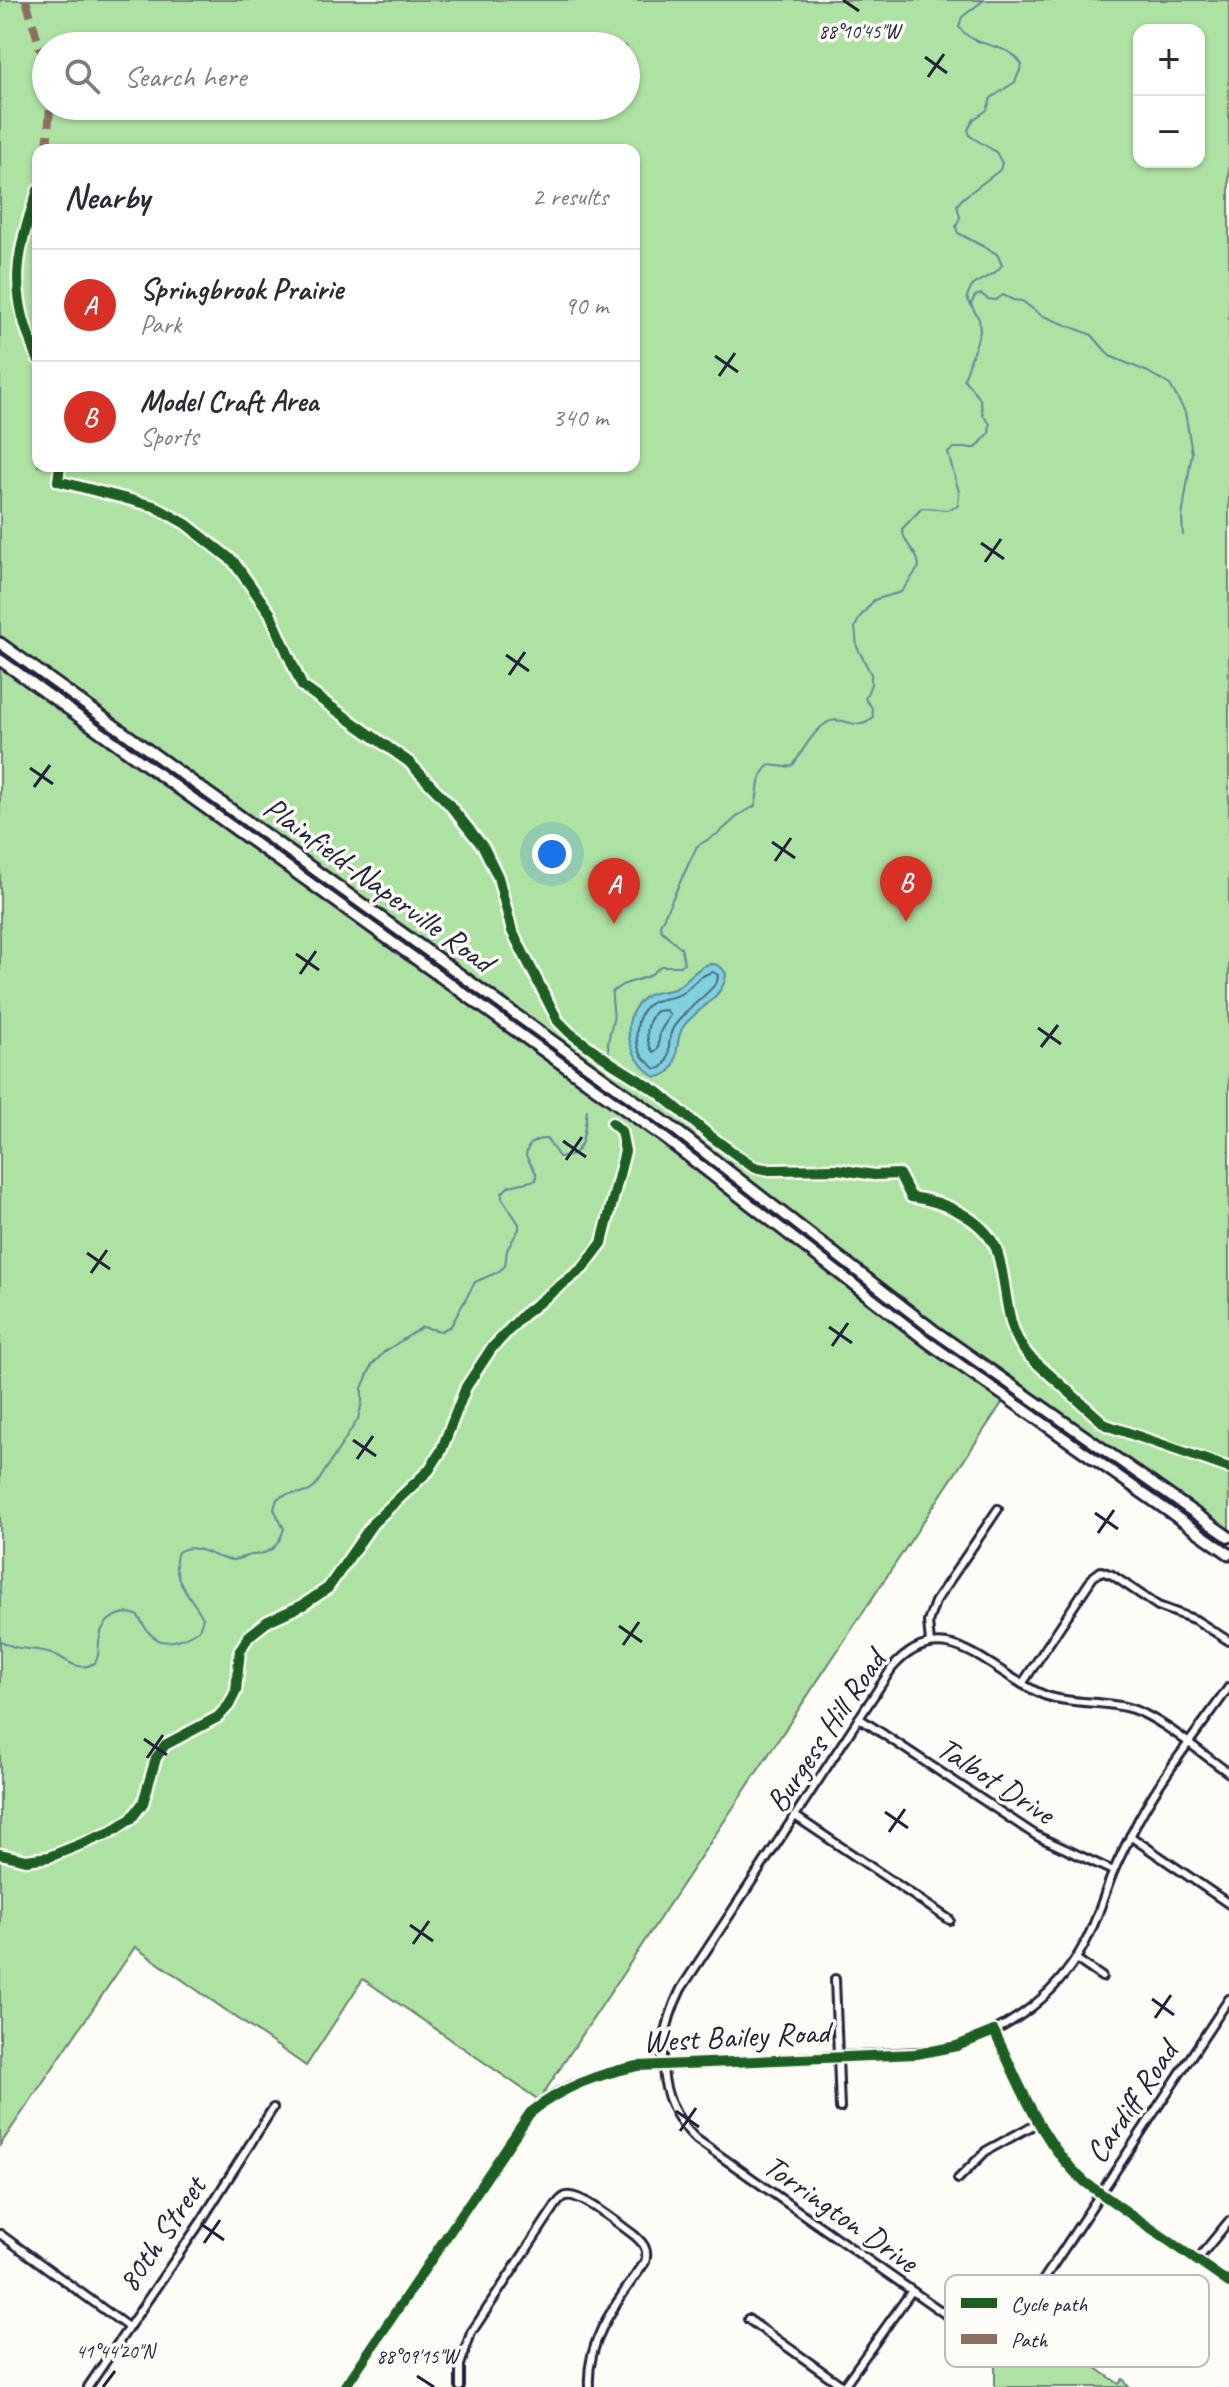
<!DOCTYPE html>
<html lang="en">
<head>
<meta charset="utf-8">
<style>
  :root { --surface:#fff; --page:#f7f7f7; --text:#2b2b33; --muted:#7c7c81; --line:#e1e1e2; --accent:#d93025 }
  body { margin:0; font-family:Caveat,sans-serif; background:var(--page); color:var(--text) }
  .controls { position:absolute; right:24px; top:24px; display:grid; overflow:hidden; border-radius:16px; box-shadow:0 2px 6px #0004 }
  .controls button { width:72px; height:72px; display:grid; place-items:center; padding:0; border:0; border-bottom:2px solid var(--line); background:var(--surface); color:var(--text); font:40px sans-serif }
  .you { position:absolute; left:552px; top:854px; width:28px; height:28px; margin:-20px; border:6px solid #fff; border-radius:50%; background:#1a73e8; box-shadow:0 0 0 12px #1a73e833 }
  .badge { display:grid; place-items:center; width:52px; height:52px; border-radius:50%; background:var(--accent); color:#fff; font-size:26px; font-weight:700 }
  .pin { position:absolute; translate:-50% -66px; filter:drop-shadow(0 2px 4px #0008) }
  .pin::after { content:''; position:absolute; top:42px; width:28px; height:24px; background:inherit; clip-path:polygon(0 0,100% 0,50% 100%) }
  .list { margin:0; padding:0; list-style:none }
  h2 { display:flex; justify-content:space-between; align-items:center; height:104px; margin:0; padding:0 32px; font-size:34px }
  h2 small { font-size:26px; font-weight:400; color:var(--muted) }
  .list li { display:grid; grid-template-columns:52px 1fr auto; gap:24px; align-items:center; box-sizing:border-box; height:112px; padding:0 32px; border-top:2px solid var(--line) }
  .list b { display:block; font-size:30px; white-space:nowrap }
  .list p { margin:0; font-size:26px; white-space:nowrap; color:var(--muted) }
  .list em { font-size:26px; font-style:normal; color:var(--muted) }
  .icon { flex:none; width:44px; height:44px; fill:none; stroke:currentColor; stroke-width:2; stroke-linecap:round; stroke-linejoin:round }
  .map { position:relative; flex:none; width:1229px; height:2387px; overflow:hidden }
  .search { position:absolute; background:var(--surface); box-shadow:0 2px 6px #0004; left:32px; top:32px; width:608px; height:88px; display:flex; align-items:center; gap:20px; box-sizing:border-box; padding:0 28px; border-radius:44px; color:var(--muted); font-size:30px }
  .panel { position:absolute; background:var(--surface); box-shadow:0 2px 6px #0004; left:32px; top:144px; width:608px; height:328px; border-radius:16px }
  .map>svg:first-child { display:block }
  .green { fill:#aee2a3; stroke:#68826f; stroke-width:2; fill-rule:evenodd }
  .water { fill:#81d0df; stroke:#5b8a9d; stroke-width:2 }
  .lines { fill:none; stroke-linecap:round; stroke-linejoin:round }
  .shore { stroke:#48687d; stroke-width:2 }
  .stream { stroke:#5b8a9d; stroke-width:2 }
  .street-casing { stroke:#22223b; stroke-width:12 }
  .secondary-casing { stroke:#22223b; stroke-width:15 }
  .street { stroke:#fdfcf7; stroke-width:6 }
  .secondary { stroke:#fdfcf7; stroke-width:9 }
  .quiet { stroke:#8d6e63; stroke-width:8; stroke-dasharray:16 8; stroke-linecap:butt }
  .cycleway-casing { stroke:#fdfcf7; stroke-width:15 }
  .cycleway { stroke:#1b5e20; stroke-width:10 }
  .ticks { fill:none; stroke:#22223b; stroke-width:3 }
  .labels { text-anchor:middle; stroke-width:7; stroke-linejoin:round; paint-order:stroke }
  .street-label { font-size:32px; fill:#22223b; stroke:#fdfcf7 }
  .key { fill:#fdfcf7; stroke:#bbbbbf; stroke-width:2 }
  .key-label { font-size:22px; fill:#22223b }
  .ticks-label { font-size:20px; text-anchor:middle; fill:#22223b; stroke:#fdfcf7; stroke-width:7; stroke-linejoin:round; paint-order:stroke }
</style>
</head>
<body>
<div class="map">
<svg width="1229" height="2387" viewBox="0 0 1229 2387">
  <rect width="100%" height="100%" fill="#fdfcf7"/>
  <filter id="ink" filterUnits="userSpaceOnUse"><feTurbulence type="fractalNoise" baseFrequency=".0125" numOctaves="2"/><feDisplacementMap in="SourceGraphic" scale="16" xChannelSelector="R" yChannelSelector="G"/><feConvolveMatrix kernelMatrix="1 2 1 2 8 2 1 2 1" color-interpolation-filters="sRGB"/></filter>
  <g filter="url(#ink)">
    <g class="green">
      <path d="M0,0H1229V1531L1017,1383L1011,1390L1229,1542V1548L1008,1394L539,2100L363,1979L306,2066L135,1947L0,2145ZM1139,30H1199V162H1139ZM46,46H626V106H46ZM38,150H634V466H38Z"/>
      <polygon points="1010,2338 1048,2363 1082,2358 1119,2384 1123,2379 1129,2387 995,2387 995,2362 1007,2354"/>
    </g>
    <path class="water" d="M706,965C715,962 722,966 726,974C725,997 696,1009 683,1027C672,1044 684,1074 656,1077C629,1062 616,1019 645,997C654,990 666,993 676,988C687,981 694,970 706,965Z"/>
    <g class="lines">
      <g class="shore">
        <path d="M713,972L718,975L717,982C704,999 685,1009 673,1028C665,1043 674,1057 661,1068L656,1069C651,1065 646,1061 642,1056C633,1041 635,1012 651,1003C660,997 672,1000 682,993C692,986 700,974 713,972Z"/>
        <path d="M666,1010L670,1015L660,1032L658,1049L653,1052C644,1039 646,1022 656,1011Z"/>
      </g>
      <g class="stream">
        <polyline points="971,304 975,296 981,294 988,299 996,300 1003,295 1013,300 1022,301 1041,315 1092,335 1110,356 1148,372 1170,385 1185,412 1192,453 1182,517 1183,535"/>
        <path d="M610,1055C605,1042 611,1033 613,1020C615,1011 611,1002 612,992L622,985L649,976L661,966H680L684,963L681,948L661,930L660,925L697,846L719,833L739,815L755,806C760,790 755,778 769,765L786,767L793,765C802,752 812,733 825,724C841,712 858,735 873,717L872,708L865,699L871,684V674L857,647L855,627L860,617L874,600L901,592L919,567C919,552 904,546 902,529L922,508L947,510L958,506L959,492L948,453L954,448H976L989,433L990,424L983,415L980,399L964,379L980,332L979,319L967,298C971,276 991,282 1002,265L997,254L958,233L956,227L960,217L957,205L963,198L1000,170L1002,163L996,152L970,136L968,130L974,119L987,110L991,98L1015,82L1022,65C1009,41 975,50 959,27L962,17L984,0"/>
        <polyline points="0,1586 0,1597"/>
        <path d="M0,1640C16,1652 31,1647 48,1652C66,1656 74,1674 95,1663C101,1653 97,1647 100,1636C103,1619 121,1609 137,1615C143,1622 146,1632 154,1637C167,1648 187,1637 199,1630L203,1618C193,1598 168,1577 178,1552C196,1540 213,1560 233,1560C239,1559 245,1556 252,1555C270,1554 278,1547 284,1529L274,1509L277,1499C289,1489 303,1498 314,1488L358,1419L362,1403V1388L372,1365L384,1352L422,1327L441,1331L451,1326L475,1282L498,1272L505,1266L507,1250L519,1229V1224L502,1198V1193L509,1186L536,1180V1173L526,1156C527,1144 535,1138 547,1139L559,1157C586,1159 584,1129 587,1110"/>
      </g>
      <g class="street-casing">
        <g id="street">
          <polyline points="930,1643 928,1622 935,1602 998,1509"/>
          <polyline points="1022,1684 1093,1577 1101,1571 1112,1575 1158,1606 1196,1620 1229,1641"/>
          <polyline points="859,1718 1037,1836 1113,1871"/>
          <path d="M1229,1773C1202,1754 1161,1718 1132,1709C1105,1700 1075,1705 1047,1696C993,1677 946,1606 892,1668L681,1989C656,2040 653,2098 696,2139L992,2347L1003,2341L1229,1999"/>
          <polyline points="795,1816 950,1920"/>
          <polyline points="1130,1836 1229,1904"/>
          <polyline points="1076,1959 1102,1977"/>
          <polyline points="835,1979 840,2108"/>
          <path d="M994,2031C1020,2084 1041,2144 1086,2183L1229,2283"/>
          <polyline points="958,2179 986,2151 1039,2122"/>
          <polyline points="0,2234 128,2327"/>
          <polyline points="1197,2260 1229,2221"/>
          <polyline points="748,2319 844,2387"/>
          <polyline points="88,2387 200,2223 273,2108"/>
          <path d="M345,2387L524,2120C551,2087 597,2074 638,2066L936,2051C999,2038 1055,2000 1085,1943C1096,1923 1102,1901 1110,1880C1118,1859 1129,1839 1139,1819C1164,1773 1199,1730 1229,1687"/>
          <path d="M460,2387V2365L471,2333L556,2205C559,2201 561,2198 566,2196C581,2192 621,2226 634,2235C643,2243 649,2249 645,2262C619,2300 586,2338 589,2387"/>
          <polyline points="843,2387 911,2292"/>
        </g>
      </g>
      <g class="secondary-casing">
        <g id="secondary">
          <polyline points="0,643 672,1127 936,1332 1229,1537"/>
          <polyline points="0,660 663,1137 929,1343 1229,1554"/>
        </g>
      </g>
      <use href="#street" class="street"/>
      <use href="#secondary" class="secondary"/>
      <g class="quiet">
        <polyline points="26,0 46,68"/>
        <polyline points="47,150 50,106"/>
      </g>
      <g class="cycleway-casing">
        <g id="cycleway">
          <path d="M38,190C15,257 8,293 38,359"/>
          <path d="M60,466L58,481L154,506L186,524L233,561L270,613L302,686L409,762L448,803L484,848L498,877L512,931L558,1021L570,1033L613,1064L658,1092L709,1135L753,1167L770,1170L837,1169L874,1175L899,1174L911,1197C943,1201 981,1217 996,1248C1009,1284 1002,1328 1030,1357L1106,1425L1229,1468"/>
          <polyline points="0,1854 26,1860 49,1857 111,1832 131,1819 143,1803 156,1758 165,1745 218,1717 229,1705 236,1691 240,1650 249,1636 268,1621 303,1605 328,1588 373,1523 429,1470 441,1451 466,1387 491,1349 523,1315 583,1268 602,1243 625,1151 621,1131 612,1123"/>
          <path d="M345,2387L530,2113C562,2087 598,2074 638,2066L917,2054L957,2046L994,2031C1020,2084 1041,2144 1086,2183L1229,2283"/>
        </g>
      </g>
      <use href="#cycleway" class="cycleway"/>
    </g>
  </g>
  <path class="ticks" d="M843,0L859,11M925,57L947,73M928,77L944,54M715,356L738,372M719,376L735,353M981,543L1004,559M985,562L1001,539M506,655L529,671M509,675L525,652M30,768L53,784M34,787L50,765M772,842L795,858M775,861L791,838M296,954L319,970M300,974L316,951M1038,1028L1061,1044M1041,1047L1058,1025M563,1141L586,1157M566,1160L582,1137M87,1253L110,1269M91,1273L107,1250M829,1327L852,1343M832,1346L848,1323M353,1440L376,1456M357,1459L373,1436M1095,1513L1118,1529M1098,1533L1114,1510M619,1626L642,1642M623,1645L639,1622M144,1739L167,1755M147,1758L163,1735M885,1812L908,1828M889,1832L905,1809M410,1925L433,1941M413,1944L429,1921M1152,1999L1174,2015M1155,2018L1171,1995M676,2111L699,2127M680,2131L696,2108M201,2224L224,2240M204,2243L220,2220M417,2376L434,2387M103,2387L115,2371"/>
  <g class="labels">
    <g class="street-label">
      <text transform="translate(379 884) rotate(36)" y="11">Plainfield-Naperville Road</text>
      <text transform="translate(825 1731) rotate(-56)" y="11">Burgess Hill Road</text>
      <text transform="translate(996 1780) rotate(33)" y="11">Talbot Drive</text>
      <text transform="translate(736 2036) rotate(-3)" y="11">West Bailey Road</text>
      <text transform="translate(1131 2102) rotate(-56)" y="11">Cardiff Road</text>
      <text transform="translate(841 2213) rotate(35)" y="11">Torrington Drive</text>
      <text transform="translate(161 2234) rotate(-56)" y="11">80th Street</text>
    </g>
  </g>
  <rect x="945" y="2275" width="264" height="92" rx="12" class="key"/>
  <rect x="961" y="2298" width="36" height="10" fill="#1b5e20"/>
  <rect x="961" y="2334" width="36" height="10" fill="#8d6e63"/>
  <g class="key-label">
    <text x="1011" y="2311">Cycle path</text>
    <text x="1011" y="2347">Path</text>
  </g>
  <g class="ticks-label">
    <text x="859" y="38">88°10'45"W</text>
    <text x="115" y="2358">41°44'20"N</text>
    <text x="417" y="2363">88°09'15"W</text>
  </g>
</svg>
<div class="controls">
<button>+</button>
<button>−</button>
</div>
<div class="you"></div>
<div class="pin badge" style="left:614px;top:924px">A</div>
<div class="pin badge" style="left:906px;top:922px">B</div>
<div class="search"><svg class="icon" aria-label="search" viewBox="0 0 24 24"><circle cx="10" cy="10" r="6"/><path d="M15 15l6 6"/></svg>Search here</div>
<section class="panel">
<h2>Nearby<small>2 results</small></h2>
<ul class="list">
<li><span class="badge">A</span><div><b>Springbrook Prairie</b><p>Park</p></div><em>90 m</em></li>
<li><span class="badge">B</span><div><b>Model Craft Area</b><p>Sports</p></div><em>340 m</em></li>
</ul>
</section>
</div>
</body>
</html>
